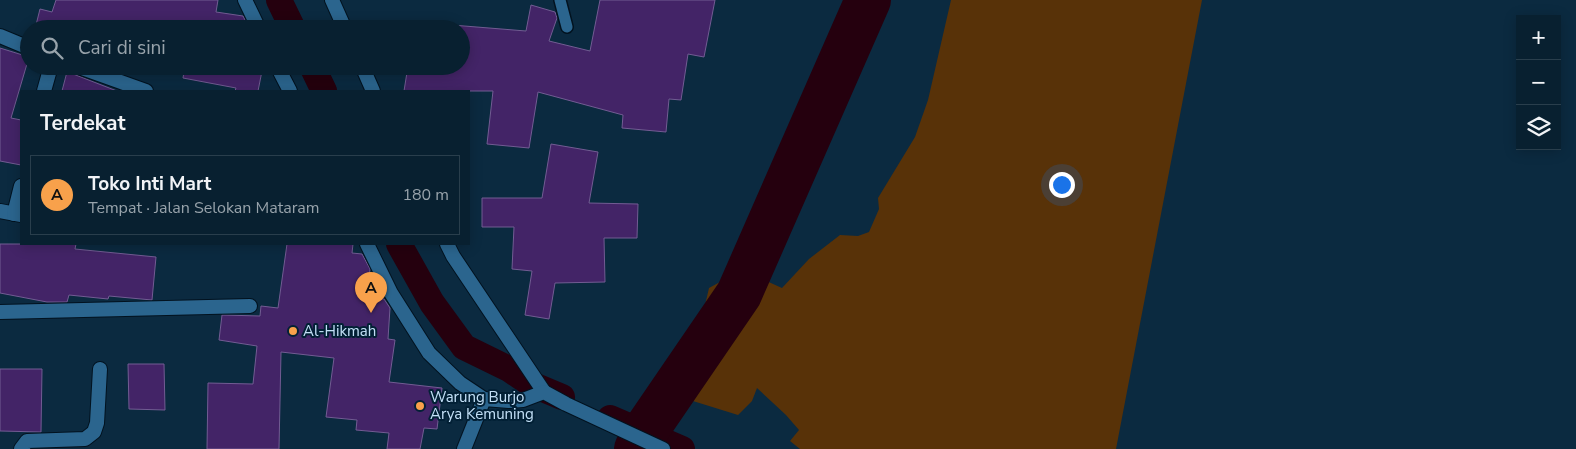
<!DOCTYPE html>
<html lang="id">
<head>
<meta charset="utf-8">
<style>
  :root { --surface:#082030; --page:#162d3c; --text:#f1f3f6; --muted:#98a3ab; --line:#293e4c; --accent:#f8a14b }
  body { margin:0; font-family:"Nunito Sans",sans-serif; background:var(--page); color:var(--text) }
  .controls { position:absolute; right:15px; top:15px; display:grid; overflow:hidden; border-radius:0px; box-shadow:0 2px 12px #0003 }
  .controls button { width:45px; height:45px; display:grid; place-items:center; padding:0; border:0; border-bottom:1px solid var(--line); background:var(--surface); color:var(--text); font:25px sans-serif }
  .you { position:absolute; left:1061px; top:184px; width:18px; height:18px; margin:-12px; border:4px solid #fff; border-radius:50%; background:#1a73e8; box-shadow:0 0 0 8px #1a73e833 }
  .badge { display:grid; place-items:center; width:32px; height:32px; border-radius:50%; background:var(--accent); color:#111; font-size:16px; font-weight:700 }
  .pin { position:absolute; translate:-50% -41px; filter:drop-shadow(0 1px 2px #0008) }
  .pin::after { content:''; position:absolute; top:26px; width:18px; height:15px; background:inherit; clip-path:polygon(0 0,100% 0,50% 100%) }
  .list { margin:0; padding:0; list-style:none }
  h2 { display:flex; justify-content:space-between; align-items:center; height:65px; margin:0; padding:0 20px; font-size:21px }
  h2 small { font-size:16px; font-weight:400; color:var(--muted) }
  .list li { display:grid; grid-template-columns:32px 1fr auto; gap:15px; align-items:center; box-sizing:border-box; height:80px; margin:0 10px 10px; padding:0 10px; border:1px solid var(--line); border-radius:0px }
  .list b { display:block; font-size:19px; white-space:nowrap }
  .list p { margin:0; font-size:16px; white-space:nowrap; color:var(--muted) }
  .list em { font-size:16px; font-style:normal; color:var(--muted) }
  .icon { flex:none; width:28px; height:28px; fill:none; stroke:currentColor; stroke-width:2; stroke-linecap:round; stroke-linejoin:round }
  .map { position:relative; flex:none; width:1576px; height:449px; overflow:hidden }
  .search { position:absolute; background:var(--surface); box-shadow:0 2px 12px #0003; left:20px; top:20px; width:450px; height:55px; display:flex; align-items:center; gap:12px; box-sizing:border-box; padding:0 18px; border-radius:28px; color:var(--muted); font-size:19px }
  .panel { position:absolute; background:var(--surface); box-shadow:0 2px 12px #0003; left:20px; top:90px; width:450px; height:155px; border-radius:0px }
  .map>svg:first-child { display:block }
  .green { fill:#583208 }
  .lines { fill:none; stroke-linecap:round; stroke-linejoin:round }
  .canal { stroke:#25000e; stroke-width:26 }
  .river { stroke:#25000e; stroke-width:46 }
  .building { fill:#432467; stroke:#725c93 }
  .service-casing { stroke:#02121f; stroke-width:14 }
  .minor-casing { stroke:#02121f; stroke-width:16 }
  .tertiary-casing { stroke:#02121f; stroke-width:16 }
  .service { stroke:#2b658e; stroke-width:11 }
  .minor { stroke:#2b658e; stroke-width:14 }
  .tertiary { stroke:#2b658e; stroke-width:14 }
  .poi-dot { fill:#f8a14b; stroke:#022035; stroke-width:2 }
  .labels { text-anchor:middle; stroke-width:4; stroke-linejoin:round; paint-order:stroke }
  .poi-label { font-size:15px; fill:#c3e0f7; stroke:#022035; text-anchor:start }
</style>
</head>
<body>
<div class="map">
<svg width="1576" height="449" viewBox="0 0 1576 449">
  <rect width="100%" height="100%" fill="#0b2a40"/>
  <polygon class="green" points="951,0 1202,0 1116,449 800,449 790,441 799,430 786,415 757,388 752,401 738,415 680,397 674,389 674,358 702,318 709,288 742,270 782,288 809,259 840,235 858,236 869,232 879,209 878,198 915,137 928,100"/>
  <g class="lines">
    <g class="canal">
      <polyline points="279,0 293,29"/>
      <polyline points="312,66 324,91"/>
      <polyline points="399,244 432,303 464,347 509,369 531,384 562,397"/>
      <polyline points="610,418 682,449"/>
    </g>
    <polyline class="river" points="637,449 646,430 739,294 868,0"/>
  </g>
  <g class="building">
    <polygon points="56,0 218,0 216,12 243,16 247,24 246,29 35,29 40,9 52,12"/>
    <polygon points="600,0 715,0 704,57 688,54 681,100 669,99 666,132 622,128 623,115 538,92 529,148 487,144 493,91 404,91 408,66 461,66 461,29 451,29 452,25 526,31 531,5 555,12 557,18 549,41 590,51"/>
    <polygon points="381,23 412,29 380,29"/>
    <polygon points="0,48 29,57 11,118 21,120 21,165 0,161"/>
    <polygon points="185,66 263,66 258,91 235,91 236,88 183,78"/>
    <polygon points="68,68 73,74 117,91 62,91"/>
    <polygon points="551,144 598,152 589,203 638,204 637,238 604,238 605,282 555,283 549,319 525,315 532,271 512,269 514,227 482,227 482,198 542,198"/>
    <polygon points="0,244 76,244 75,249 156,257 152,300 109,296 108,299 69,295 67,302 47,302 0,293"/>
    <polygon points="287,244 353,244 352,253 362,254 370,269 366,297 384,299 390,308 388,339 395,340 389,382 442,388 437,429 424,428 420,449 387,449 389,433 356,430 357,420 326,417 334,358 281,352 279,449 207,449 208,383 253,384 257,346 219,340 222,315 260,316 261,306 278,308"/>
    <polygon points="128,364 164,364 165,410 129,409"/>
    <polygon points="0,369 42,369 41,432 0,431"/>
  </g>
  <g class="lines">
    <g class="service-casing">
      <polyline id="service" points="560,0 567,27"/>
    </g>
    <g class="minor-casing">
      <g id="minor">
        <polyline points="332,0 345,29"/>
        <polyline points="0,36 29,48"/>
        <polyline points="76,66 146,91"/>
        <polyline points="362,66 373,91"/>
        <polyline points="44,91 51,66"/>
        <polyline points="0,211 21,215"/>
        <polyline points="14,214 21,186"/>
        <polyline points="447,244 453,256 544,392"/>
        <polyline points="0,312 250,306"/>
        <polyline points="21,449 27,441 85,439 94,432 97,423 100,369"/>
        <polyline points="464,449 484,399"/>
      </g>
    </g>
    <g class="tertiary-casing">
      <g id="tertiary">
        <polyline points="245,0 259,29"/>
        <polyline points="277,66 290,91"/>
        <polyline points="367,244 391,293 429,353 460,383 484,399 509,401 523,400 544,392 566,404 663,449"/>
      </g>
    </g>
    <use href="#service" class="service"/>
    <use href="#minor" class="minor"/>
    <use href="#tertiary" class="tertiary"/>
  </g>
  <g class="poi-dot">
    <circle cx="293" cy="331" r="5"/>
    <circle cx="420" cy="406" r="5"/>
  </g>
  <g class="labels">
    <g class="poi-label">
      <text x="303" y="336">Al-Hikmah</text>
      <text x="430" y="402">Warung Burjo<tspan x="430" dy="17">Arya Kemuning</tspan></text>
    </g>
  </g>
</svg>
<div class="controls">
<button>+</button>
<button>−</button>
<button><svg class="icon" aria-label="layers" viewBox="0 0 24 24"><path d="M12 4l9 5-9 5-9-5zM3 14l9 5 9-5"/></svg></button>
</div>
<div class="you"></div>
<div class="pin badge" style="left:371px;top:313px">A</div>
<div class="search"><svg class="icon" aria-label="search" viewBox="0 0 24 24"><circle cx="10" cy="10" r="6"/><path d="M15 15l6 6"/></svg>Cari di sini</div>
<section class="panel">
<h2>Terdekat<small></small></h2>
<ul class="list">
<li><span class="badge">A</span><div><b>Toko Inti Mart</b><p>Tempat · Jalan Selokan Mataram</p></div><em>180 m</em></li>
</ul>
</section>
</div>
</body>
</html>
